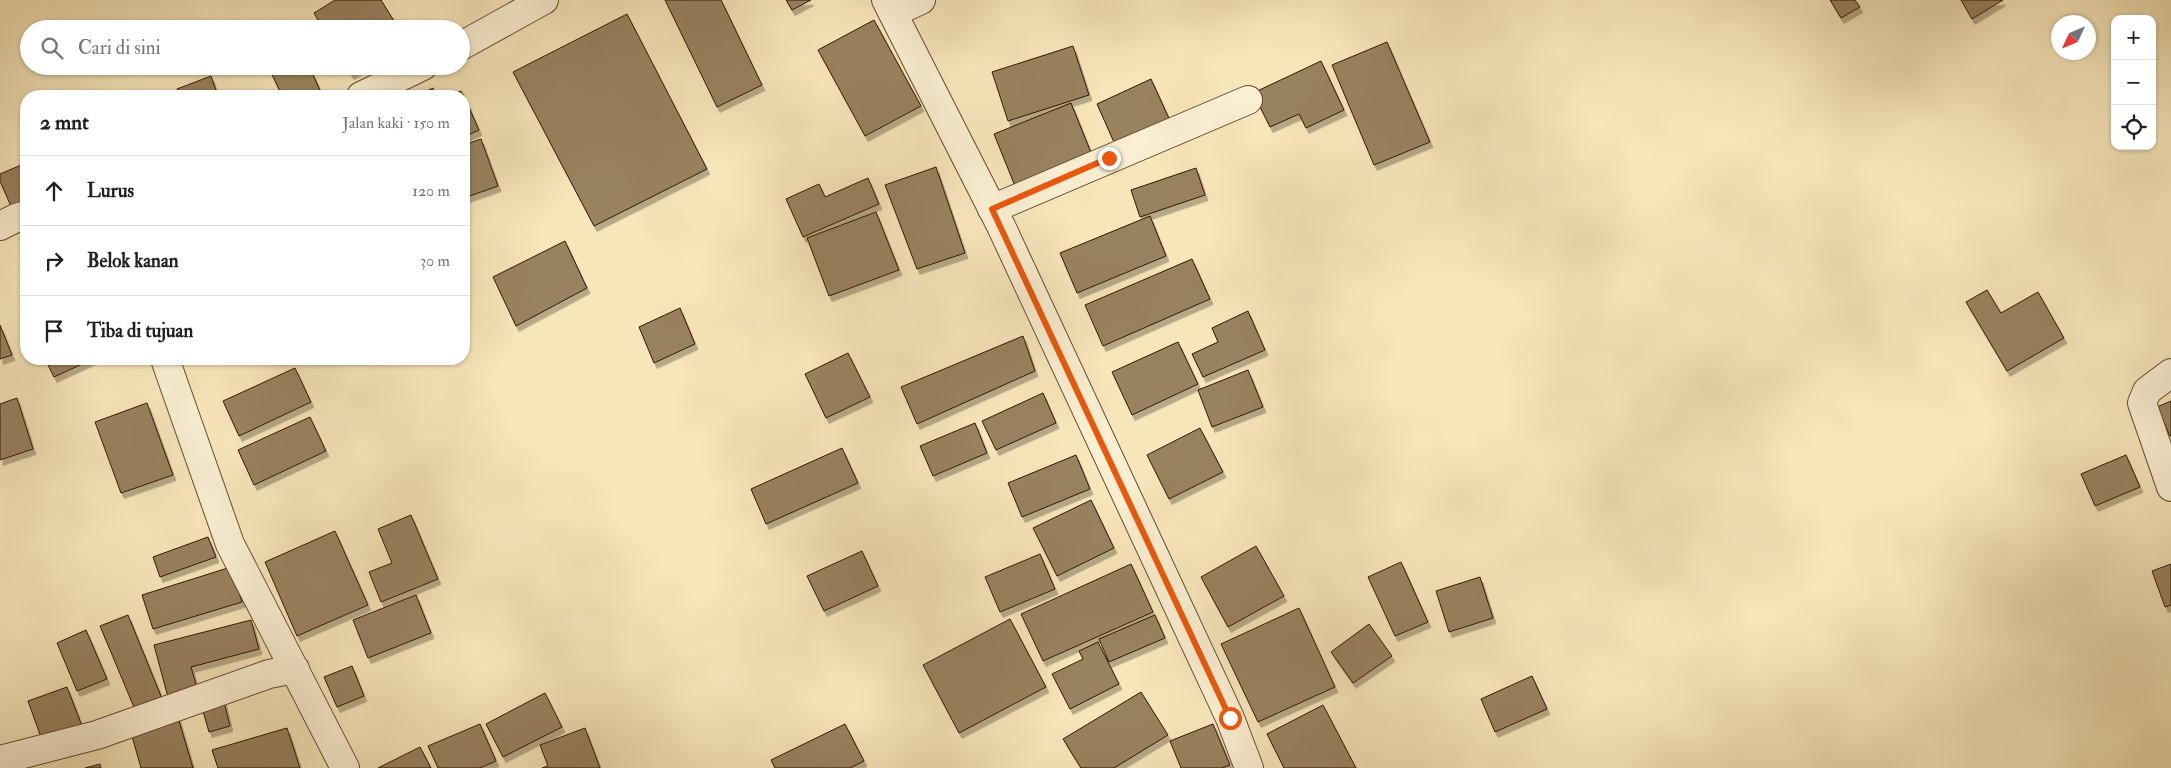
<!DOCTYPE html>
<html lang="id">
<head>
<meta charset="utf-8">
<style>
  :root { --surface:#fff; --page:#f6f6f6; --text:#202124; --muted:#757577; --line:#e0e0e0 }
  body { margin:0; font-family:"IM FELL Double Pica",serif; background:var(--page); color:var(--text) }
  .controls { position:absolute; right:15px; top:15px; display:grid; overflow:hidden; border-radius:10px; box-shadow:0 1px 4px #0004 }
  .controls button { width:45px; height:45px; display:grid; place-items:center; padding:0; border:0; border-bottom:1px solid var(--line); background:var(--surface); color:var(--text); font:25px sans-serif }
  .compass { position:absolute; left:2051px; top:15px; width:45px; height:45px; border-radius:50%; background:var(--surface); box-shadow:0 1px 4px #0004; rotate:226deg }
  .stop { position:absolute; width:15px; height:15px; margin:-11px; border:4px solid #ea580c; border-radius:50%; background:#fff }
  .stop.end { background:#ea580c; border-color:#fff; box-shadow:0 1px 5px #0008 }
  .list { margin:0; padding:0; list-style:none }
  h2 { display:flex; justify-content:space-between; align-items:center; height:65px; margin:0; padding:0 20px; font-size:21px }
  h2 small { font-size:16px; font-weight:400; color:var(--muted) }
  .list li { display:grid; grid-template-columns:32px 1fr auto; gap:15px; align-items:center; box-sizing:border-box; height:70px; padding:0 20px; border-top:1px solid var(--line) }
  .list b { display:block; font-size:19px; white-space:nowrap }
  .list em { font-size:16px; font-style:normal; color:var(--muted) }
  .icon { flex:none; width:28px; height:28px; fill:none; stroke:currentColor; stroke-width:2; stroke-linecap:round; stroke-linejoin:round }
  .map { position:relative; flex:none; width:2171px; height:768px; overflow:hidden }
  .search { position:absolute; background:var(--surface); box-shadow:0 1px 4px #0004; left:20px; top:20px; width:450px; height:55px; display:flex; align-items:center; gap:12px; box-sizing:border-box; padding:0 18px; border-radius:28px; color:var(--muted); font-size:19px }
  .panel { position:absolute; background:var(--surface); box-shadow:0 1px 4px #0004; left:20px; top:90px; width:450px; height:275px; border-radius:20px }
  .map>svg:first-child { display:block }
  .building { fill:#998261; stroke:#331600; filter:url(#shadow) }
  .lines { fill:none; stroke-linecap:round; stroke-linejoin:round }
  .minor-casing { stroke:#644a2e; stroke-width:30 }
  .minor { stroke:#faefd2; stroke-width:28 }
  .route { stroke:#ea580c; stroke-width:6 }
</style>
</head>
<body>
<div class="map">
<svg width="2171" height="768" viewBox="0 0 2171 768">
  <defs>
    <filter id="shadow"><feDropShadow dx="3" dy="5.5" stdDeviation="0" flood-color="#0004"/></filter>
  </defs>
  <rect width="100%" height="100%" fill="#f7e6ba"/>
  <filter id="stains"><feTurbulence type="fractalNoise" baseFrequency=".004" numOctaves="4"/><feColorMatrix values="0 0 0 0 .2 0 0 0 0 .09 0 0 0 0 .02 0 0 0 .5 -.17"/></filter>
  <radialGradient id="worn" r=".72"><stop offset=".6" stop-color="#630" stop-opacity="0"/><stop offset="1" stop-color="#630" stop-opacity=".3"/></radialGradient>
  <g class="building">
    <polygon points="335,0 381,0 399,29 323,29 314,13"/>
    <polygon points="665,0 721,0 762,85 717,107"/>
    <polygon points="786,0 811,0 792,10"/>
    <polygon points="1830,0 1855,0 1860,7 1841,18"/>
    <polygon points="1961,0 2003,0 1972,19"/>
    <polygon points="627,14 707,169 594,226 513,72"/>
    <polygon points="874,20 921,106 865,136 818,50"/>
    <polygon points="1387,42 1430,142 1374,165 1332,65"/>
    <polygon points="1073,46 1089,95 1008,121 992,72"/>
    <polygon points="1321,61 1344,110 1306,128 1299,114 1270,127 1253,93"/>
    <polygon points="268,66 309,66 320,90 306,96 282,96"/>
    <polygon points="346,66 365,66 351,74"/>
    <polygon points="211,76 218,96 180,96 177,89"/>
    <polygon points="1151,79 1172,125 1117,149 1097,104"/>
    <polygon points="433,88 436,96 415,96"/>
    <polygon points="461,91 464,96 449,96"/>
    <polygon points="464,96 479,130 464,137"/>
    <polygon points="1071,103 1094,160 1017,191 994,134"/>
    <polygon points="481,139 498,186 464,198 464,145"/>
    <polygon points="26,163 26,213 16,218 0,181 0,174"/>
    <polygon points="936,167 965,253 917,269 885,185"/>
    <polygon points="1196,168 1205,195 1140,217 1131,190"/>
    <polygon points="868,178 879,204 803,237 786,199 819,184 825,197"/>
    <polygon points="876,212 899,270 829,296 807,238"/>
    <polygon points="1150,216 1166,256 1077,293 1060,253"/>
    <polygon points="565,241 587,288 516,326 493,277"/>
    <polygon points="1192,259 1210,299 1103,346 1085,305"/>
    <polygon points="1987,290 2001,313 2038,292 2064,338 2007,371 1966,302"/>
    <polygon points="680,308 695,344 654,363 639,327"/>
    <polygon points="1248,311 1265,350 1203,377 1192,354 1218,342 1212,328"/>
    <polygon points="0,325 12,355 0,359"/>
    <polygon points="1023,336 1035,371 917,424 901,387"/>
    <polygon points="1178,342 1198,384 1132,415 1112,372"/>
    <polygon points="848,353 870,397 826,418 805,374"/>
    <polygon points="45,359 93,359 54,377"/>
    <polygon points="295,368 311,402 239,436 223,401"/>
    <polygon points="1248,370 1263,407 1212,427 1198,390"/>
    <polygon points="1043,393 1056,423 996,450 982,421"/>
    <polygon points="17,398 33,449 0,460 0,404"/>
    <polygon points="2171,401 2171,436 2170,436 2157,407"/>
    <polygon points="147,403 173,475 121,493 95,422"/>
    <polygon points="310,417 326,451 254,485 238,450"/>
    <polygon points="975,423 987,453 933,476 920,446"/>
    <polygon points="1200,428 1223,472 1169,499 1147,455"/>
    <polygon points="842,448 858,483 766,524 751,489"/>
    <polygon points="1076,455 1090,489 1022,517 1008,483"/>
    <polygon points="2126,455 2140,487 2095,506 2081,474"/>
    <polygon points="1091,500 1114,548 1057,576 1033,528"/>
    <polygon points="411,515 438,579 381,602 369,572 392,563 378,529"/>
    <polygon points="335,531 368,605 297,636 265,562"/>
    <polygon points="208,537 216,557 160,577 153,557"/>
    <polygon points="1256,546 1284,596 1228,627 1201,577"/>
    <polygon points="862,551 878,586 824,611 807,576"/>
    <polygon points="1040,554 1055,589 1000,612 985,577"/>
    <polygon points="1401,562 1428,622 1395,636 1368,577"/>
    <polygon points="1131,564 1153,612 1043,661 1021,614"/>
    <polygon points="2171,564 2171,605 2165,607 2152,571"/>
    <polygon points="231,567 242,602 153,629 142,595"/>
    <polygon points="1480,577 1493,618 1449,632 1436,591"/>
    <polygon points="416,595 431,633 368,658 353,620"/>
    <polygon points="1299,608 1335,687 1258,722 1221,644"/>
    <polygon points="128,615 163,701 136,712 100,626"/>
    <polygon points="1155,615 1165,638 1109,662 1099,639"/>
    <polygon points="1010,619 1046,687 959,733 923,665"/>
    <polygon points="251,620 259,649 191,667 199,694 169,701 154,645"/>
    <polygon points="1369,624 1392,656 1353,683 1331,652"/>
    <polygon points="86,630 107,679 77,691 57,643"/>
    <polygon points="1098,642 1119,684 1070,709 1052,674 1083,659 1079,651"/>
    <polygon points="352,666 364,696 337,707 324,677"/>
    <polygon points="1532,676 1547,709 1495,732 1481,699"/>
    <polygon points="67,687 82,726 42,740 28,701"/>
    <polygon points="1141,692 1168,735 1114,768 1081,768 1063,739"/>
    <polygon points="545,693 562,727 503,757 486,724"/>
    <polygon points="223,698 230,726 209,732 201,704"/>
    <polygon points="1323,705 1356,768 1284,768 1267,734"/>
    <polygon points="177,714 193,768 141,768 130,729"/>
    <polygon points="480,724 496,761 480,768 438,768 428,746"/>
    <polygon points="845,724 864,761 850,768 775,768 771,760"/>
    <polygon points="1213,724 1230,765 1222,768 1181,768 1170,741"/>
    <polygon points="287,728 300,768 218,768 212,750"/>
    <polygon points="585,728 600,768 542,768 548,766 540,745"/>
    <polygon points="420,747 431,768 378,768"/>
    <polygon points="100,764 101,768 85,768"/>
  </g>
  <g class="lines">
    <g class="minor-casing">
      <g id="minor">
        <polyline points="886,0 1001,226 1230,718 1249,768"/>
        <polyline points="893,13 921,0"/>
        <polyline points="461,46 544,0"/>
        <polyline points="361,96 423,66"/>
        <polyline points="992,209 1248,100"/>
        <polyline points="0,226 16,218 26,215"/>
        <polyline points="165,359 230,544 345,768"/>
        <polyline points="2171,373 2147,391 2142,403 2171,487"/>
        <polyline points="0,760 97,735 269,674 295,669"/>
      </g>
    </g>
    <use href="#minor" class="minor"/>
  </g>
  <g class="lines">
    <polyline class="route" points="1109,158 992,209 1230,718"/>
  </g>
  <rect width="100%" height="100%" filter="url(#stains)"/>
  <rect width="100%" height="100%" fill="url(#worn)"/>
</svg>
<div class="controls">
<button>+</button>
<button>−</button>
<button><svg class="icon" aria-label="locate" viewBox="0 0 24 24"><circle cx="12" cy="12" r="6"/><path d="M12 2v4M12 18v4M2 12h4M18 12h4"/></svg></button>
</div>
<svg class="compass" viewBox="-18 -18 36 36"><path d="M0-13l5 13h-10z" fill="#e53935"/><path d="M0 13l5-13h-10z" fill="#757577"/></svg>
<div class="stop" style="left:1230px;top:718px"></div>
<div class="stop end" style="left:1109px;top:158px"></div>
<div class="search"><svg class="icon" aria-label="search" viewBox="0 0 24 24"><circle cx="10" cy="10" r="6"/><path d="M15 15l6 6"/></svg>Cari di sini</div>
<section class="panel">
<h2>2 mnt<small>Jalan kaki · 150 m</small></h2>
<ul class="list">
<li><svg class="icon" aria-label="ahead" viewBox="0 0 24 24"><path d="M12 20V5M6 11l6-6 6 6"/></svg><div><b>Lurus</b></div><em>120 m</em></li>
<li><svg class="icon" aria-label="right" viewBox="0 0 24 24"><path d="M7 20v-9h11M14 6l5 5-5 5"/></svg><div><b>Belok kanan</b></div><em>30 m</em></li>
<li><svg class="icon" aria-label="arrive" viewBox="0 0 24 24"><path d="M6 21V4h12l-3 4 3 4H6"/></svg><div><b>Tiba di tujuan</b></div></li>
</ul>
</section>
</div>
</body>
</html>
